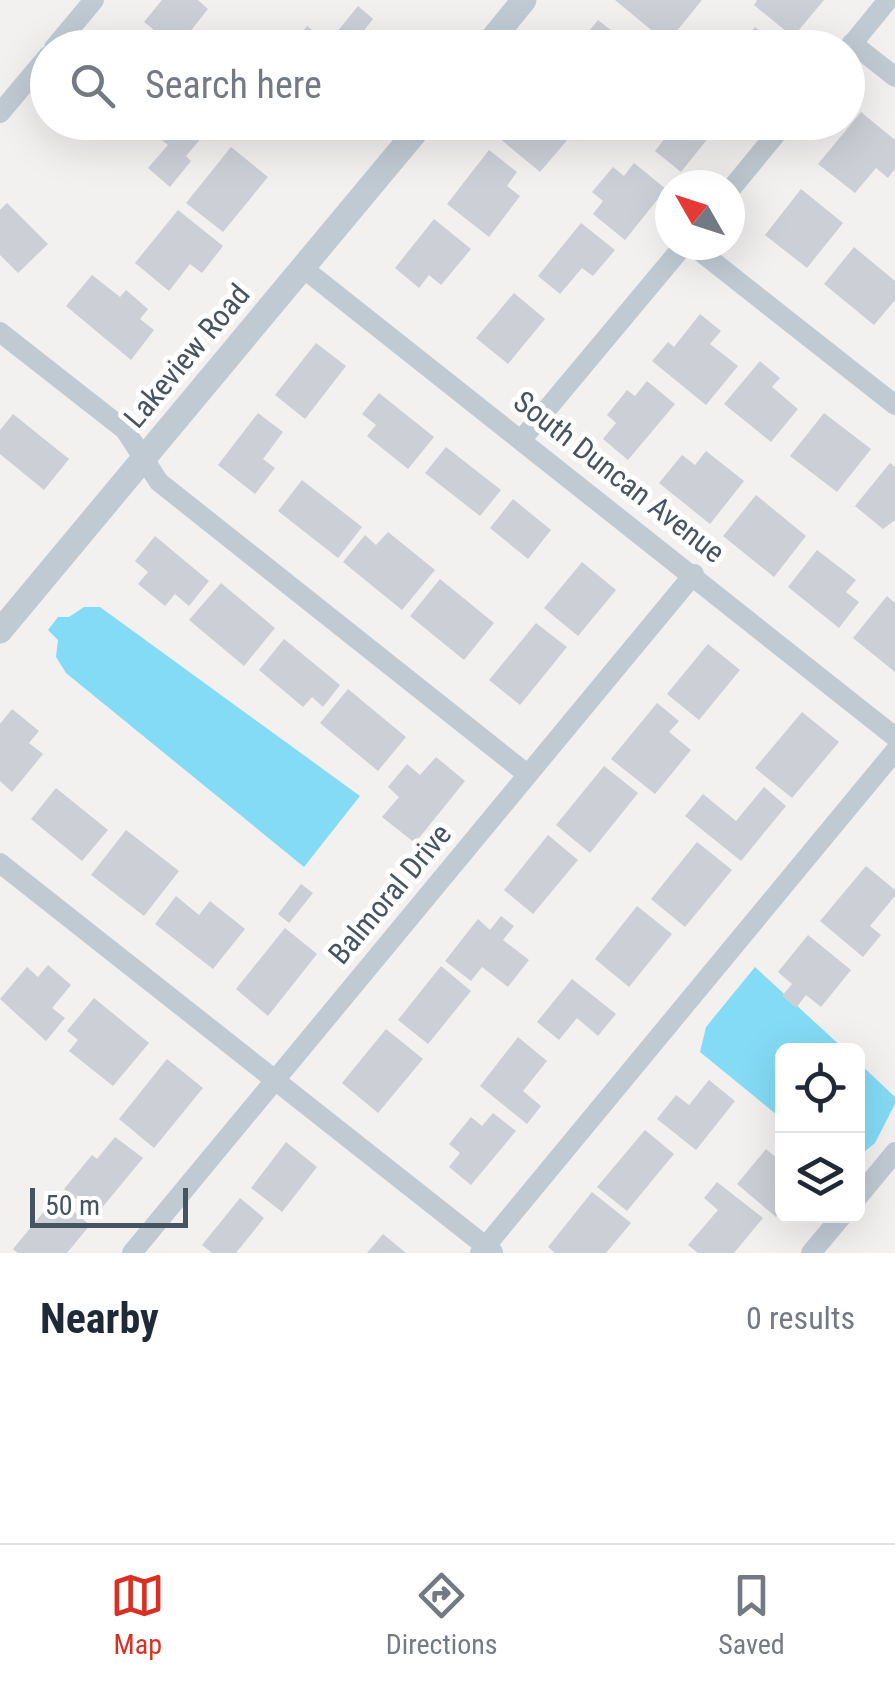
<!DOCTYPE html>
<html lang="en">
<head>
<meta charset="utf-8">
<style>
  :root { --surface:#fff; --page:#f6f6f7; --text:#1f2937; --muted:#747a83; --line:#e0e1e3; --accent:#d93025 }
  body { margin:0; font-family:"Roboto Condensed",sans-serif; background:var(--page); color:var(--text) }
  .controls { position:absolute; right:30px; bottom:30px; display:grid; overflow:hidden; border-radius:15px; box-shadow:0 10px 40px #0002 }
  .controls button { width:90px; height:90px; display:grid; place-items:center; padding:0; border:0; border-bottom:2px solid var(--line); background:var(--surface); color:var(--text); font:50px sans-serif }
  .compass { position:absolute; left:655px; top:170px; width:90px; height:90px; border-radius:50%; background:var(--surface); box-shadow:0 10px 40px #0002; rotate:309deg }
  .scale { position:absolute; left:30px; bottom:25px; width:158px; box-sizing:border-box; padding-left:10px; border:5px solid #465360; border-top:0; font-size:28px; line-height:35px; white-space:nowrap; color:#465360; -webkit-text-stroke:8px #fff; paint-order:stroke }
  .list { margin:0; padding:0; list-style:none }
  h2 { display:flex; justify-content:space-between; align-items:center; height:130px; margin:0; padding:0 40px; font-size:42px }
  h2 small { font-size:32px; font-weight:400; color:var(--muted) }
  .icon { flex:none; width:55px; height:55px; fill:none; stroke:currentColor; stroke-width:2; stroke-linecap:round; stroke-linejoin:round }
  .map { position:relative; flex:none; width:895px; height:1253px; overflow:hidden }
  .search { position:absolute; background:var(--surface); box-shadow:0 10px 40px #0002; left:30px; right:30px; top:30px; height:110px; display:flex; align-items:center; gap:25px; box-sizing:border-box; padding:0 35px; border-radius:55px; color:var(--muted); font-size:38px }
  .sheet { height:290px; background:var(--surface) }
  nav { display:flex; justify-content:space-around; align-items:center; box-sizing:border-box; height:140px; border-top:2px solid var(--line); background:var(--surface); font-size:28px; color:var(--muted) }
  nav a { display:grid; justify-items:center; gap:5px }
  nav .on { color:var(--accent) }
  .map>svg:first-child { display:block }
  .water { fill:#84dbf5 }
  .building { fill:#cccfd6 }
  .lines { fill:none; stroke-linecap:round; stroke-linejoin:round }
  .minor { stroke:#c0cad3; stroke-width:20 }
  .tertiary { stroke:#c0cad3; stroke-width:25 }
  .labels { text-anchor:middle; stroke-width:10; stroke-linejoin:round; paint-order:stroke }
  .street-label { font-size:30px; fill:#465360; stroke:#fff }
</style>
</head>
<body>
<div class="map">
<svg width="895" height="1253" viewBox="0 0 895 1253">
  <rect width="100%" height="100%" fill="#f3f0f0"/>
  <g class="water">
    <polygon points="84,607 100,607 360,796 304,867 66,673 56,657 58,640 48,630 58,617 69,617"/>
    <polygon points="755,967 845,1050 782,1050 782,1119 700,1052 706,1027"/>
    <polygon points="858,1062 895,1097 895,1104 875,1143 858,1157"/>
  </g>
  <g class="building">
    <polygon points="162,0 198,0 208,9 177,48 144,22"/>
    <polygon points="615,0 702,0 667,43"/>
    <polygon points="757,0 824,0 793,37 754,5"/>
    <polygon points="358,6 373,19 350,48 290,48 307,26 328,43"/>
    <polygon points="598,20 627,43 624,48 575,48"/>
    <polygon points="755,27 781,48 738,48"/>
    <polygon points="861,112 895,140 895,169 888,178 876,168 855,193 818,164"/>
    <polygon points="171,122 199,122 208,130 186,156 191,161 170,187 148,168 168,145 158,137"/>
    <polygon points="511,122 577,122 580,125 540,172 499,138"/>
    <polygon points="666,122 721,122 681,172 655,151 673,128"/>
    <polygon points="231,147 268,177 223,232 186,203"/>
    <polygon points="489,150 517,172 507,186 520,196 489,237 447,204"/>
    <polygon points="634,163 666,189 625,240 593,214 603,201 592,192 613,167 624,176"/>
    <polygon points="801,189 843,223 807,268 765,235"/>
    <polygon points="7,203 48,244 18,273 0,255 0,210"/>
    <polygon points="178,210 223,246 202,273 190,264 169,291 135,263"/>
    <polygon points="434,219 471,249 441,285 429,275 419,288 395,268"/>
    <polygon points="581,223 615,250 593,276 582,268 560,294 538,276"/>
    <polygon points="854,247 895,281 895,300 874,325 824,284"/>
    <polygon points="92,275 120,297 126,290 148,309 140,319 154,330 131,360 66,306"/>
    <polygon points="514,293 545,319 508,364 476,338"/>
    <polygon points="700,314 721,331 710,344 738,366 706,405 652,361 668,342 674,347"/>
    <polygon points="316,343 346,366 305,419 275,395"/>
    <polygon points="760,361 780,378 772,387 798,409 771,442 724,404"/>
    <polygon points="647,381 675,404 628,460 603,439 616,423 607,415 627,390 635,396"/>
    <polygon points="379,393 434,437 408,469 367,436 376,425 362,414"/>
    <polygon points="258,413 283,432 263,459 275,468 255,494 218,465"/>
    <polygon points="824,413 871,449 837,492 790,456"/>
    <polygon points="13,414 69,459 44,490 0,454 0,430"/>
    <polygon points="446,447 501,490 480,516 425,473"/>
    <polygon points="706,451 744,481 710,524 659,483 682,455 695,465"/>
    <polygon points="890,463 895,467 895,520 883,529 855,506"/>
    <polygon points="302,480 362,527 338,558 278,511"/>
    <polygon points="756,495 806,536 774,577 723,536"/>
    <polygon points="513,499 551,530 528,559 490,528"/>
    <polygon points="388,532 435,570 402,610 343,562 365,535 376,545"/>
    <polygon points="155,536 209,581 189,606 175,594 165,606 138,584 148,572 135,561"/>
    <polygon points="817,550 856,580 846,592 859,602 839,628 788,587"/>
    <polygon points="582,562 616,590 578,636 544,608"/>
    <polygon points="440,579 494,623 464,660 410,616"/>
    <polygon points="221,583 275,628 244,666 189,620"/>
    <polygon points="887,596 895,603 895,672 853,638"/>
    <polygon points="536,623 567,647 520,705 489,680"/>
    <polygon points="284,639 340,685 323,707 312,697 303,707 259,670"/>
    <polygon points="708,644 740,670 699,720 667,694"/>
    <polygon points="348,689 406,737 378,771 320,723"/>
    <polygon points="657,703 679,721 669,732 691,750 655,794 611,759"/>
    <polygon points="12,709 39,731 29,743 43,754 12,792 0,781 0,724"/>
    <polygon points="802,712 839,742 792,798 755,768"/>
    <polygon points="436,757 465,781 415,843 382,817 399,797 388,787 407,764 420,775"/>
    <polygon points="604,766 638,793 590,853 556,825"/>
    <polygon points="764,787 786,806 741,861 685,816 703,794 736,821"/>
    <polygon points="56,788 108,830 82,861 31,819"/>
    <polygon points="126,830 179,871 144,916 91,875"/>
    <polygon points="548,835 578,860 533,914 504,890"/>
    <polygon points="697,842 732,870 685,927 651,899"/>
    <polygon points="866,866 895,890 895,896 870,926 881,935 863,957 820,921"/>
    <polygon points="301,884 313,893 289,923 278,914"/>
    <polygon points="176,896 199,915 210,901 245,929 213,969 155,924"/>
    <polygon points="637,906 672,934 629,987 595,959"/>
    <polygon points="501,916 514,926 503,940 529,960 508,987 482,967 471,981 445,961 478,919 490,930"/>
    <polygon points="285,928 317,954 268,1016 236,989"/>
    <polygon points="808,935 851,970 821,1007 806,995 796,1008 782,996 792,984 778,972"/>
    <polygon points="48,965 71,985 52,1008 65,1018 46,1041 0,999 27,967 38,977"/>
    <polygon points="441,966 471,991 428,1044 398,1020"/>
    <polygon points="572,979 616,1014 598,1036 577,1018 559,1040 537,1022"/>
    <polygon points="94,998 149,1043 113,1086 69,1051 78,1040 67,1031"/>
    <polygon points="386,1029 423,1059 378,1113 342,1083"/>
    <polygon points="518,1037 547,1061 523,1091 541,1106 527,1124 480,1086"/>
    <polygon points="167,1059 203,1088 154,1148 119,1119"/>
    <polygon points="709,1080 735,1101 696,1150 657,1119 676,1095 689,1105"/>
    <polygon points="493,1113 516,1131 471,1185 449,1167 460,1153 449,1144 471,1117 482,1126"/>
    <polygon points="645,1130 674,1154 627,1211 597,1187"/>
    <polygon points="115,1137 143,1158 96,1215 64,1189 92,1155 97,1159"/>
    <polygon points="286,1142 317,1167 282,1212 251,1188"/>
    <polygon points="766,1149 779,1160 782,1156 782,1209 776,1217 737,1184"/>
    <polygon points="717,1182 763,1218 734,1253 698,1253 688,1245 718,1210 704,1198"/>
    <polygon points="592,1192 631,1223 606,1253 555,1253 548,1247"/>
    <polygon points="56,1197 90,1225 67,1253 18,1253 13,1249"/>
    <polygon points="240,1198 264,1218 236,1253 212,1253 202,1245"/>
    <polygon points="383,1234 406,1253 367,1253"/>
  </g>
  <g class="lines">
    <g class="minor">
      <polyline points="852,43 895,77"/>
      <polyline points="54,48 94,0"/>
      <polyline points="848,49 888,0"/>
      <polyline points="0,113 48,56"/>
      <polyline points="730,190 786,122"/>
      <polyline points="692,245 895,405"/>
      <polyline points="303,268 895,737"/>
      <polyline points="0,332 125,430 159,482 527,774"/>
      <polyline points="522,439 684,245"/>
      <polyline points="0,863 493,1252"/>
      <polyline points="858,1197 895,1152"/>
      <polyline points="132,1253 694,574"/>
      <polyline points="480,1253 895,751"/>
      <polyline points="811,1253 842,1216"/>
    </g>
    <g class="tertiary">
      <polyline points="485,48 524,0"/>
      <polyline points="0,631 424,122"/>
    </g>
  </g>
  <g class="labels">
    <g class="street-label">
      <text transform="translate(187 356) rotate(-50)" y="10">Lakeview Road</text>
      <text transform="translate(619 477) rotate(38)" y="10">South Duncan Avenue</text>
      <text transform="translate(390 894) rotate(-50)" y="10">Balmoral Drive</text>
    </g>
  </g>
</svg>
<div class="controls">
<button><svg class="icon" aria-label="locate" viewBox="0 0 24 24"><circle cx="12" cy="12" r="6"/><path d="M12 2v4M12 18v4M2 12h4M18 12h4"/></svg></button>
<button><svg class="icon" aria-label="layers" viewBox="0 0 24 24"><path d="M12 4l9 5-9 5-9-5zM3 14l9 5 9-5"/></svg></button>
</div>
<svg class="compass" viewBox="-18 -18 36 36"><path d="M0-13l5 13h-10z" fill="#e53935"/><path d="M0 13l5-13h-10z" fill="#747a83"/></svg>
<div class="scale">50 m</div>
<div class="search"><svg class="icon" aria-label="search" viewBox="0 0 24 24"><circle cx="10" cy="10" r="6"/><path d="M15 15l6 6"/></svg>Search here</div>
</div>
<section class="sheet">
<h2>Nearby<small>0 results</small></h2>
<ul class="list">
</ul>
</section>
<nav>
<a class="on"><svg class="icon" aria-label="map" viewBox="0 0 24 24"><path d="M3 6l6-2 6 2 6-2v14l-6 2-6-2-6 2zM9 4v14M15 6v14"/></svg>Map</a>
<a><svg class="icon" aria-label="directions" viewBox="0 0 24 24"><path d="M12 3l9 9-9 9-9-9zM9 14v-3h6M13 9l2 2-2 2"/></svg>Directions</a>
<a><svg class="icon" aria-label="saved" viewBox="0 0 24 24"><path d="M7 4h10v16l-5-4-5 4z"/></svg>Saved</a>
</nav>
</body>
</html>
